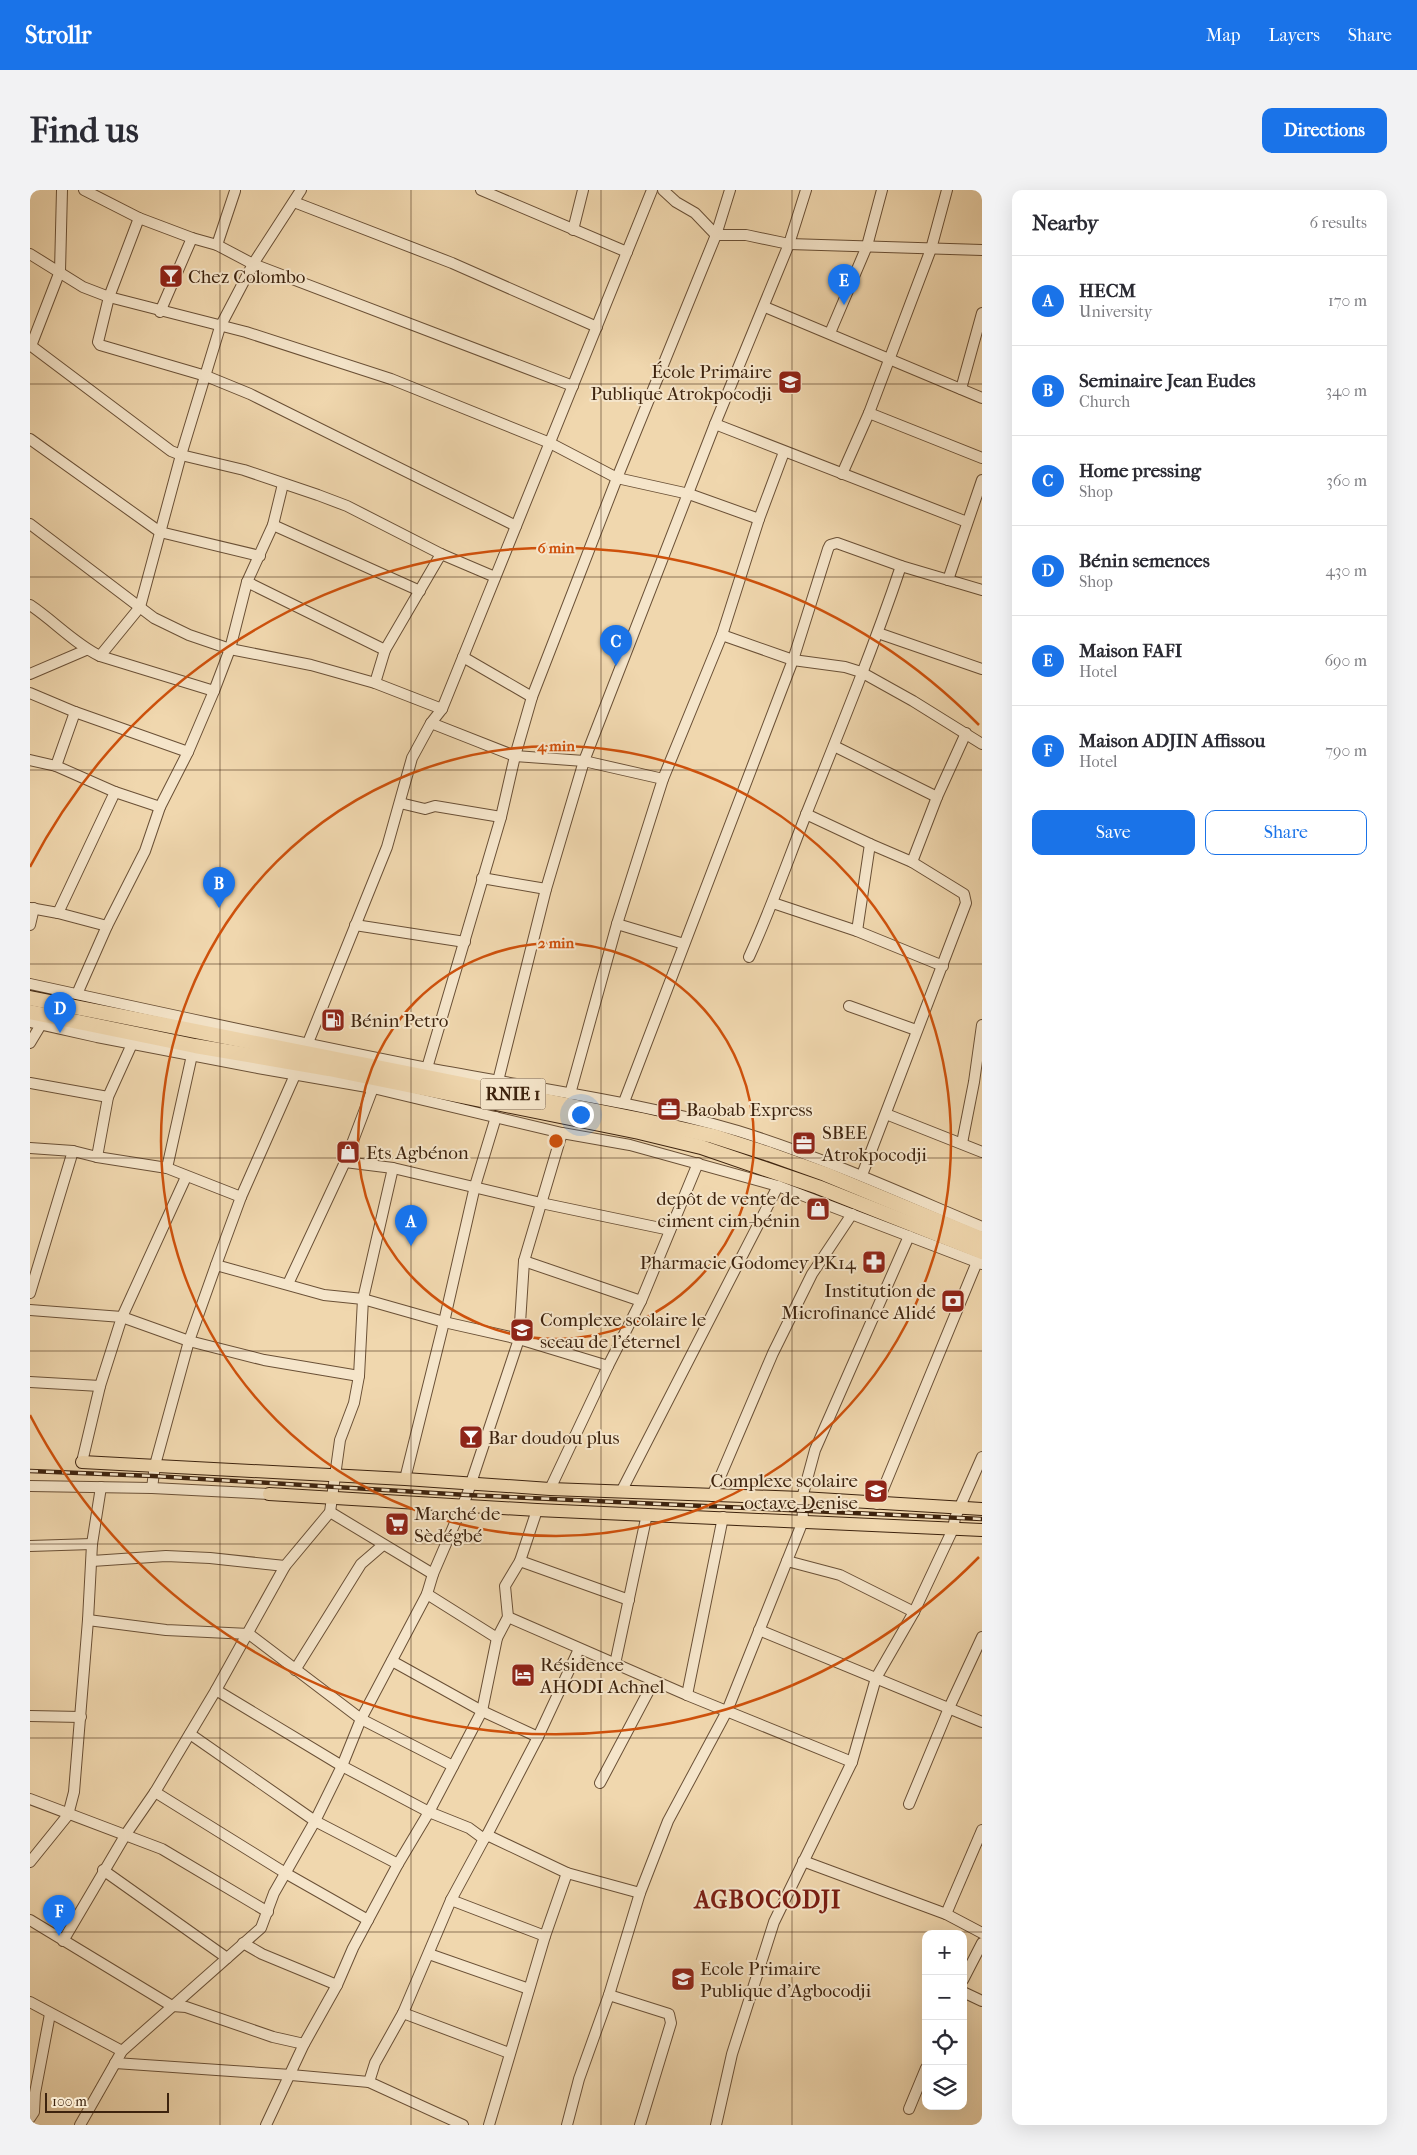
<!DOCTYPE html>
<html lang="en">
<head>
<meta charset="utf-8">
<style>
  :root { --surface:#fff; --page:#f2f2f3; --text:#2b2b33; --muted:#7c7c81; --line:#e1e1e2; --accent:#1a73e8 }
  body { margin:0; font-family:"IM FELL French Canon",serif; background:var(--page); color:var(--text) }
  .controls { position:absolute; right:15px; bottom:15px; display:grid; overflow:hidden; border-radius:10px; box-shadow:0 5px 20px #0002 }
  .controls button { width:45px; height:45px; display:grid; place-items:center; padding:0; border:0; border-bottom:1px solid var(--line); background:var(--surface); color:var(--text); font:25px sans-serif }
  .scale { position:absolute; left:15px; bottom:12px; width:124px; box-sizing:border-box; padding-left:5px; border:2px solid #3d230e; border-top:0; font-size:14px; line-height:18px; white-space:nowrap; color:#3d230e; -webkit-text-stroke:4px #f5e5ca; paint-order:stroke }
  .you { position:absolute; left:550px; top:924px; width:18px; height:18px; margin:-12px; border:4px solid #fff; border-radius:50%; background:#1a73e8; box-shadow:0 0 0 8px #1a73e833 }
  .badge { display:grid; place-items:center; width:32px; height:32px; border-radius:50%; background:var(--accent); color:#fff; font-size:16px; font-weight:700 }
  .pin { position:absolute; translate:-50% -41px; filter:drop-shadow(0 1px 2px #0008) }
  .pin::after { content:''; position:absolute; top:26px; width:18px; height:15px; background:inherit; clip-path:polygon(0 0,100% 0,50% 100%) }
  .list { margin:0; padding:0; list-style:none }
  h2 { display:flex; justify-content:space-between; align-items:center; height:65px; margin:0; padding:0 20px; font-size:21px }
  h2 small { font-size:16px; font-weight:400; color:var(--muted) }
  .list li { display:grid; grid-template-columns:32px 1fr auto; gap:15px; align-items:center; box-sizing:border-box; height:90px; padding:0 20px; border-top:1px solid var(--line) }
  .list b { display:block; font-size:19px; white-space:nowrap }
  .list p { margin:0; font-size:16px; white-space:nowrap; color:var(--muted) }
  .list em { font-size:16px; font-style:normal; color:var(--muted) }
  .actions { display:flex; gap:10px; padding:15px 20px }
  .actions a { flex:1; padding:11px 0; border:1px solid var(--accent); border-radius:10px; text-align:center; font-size:18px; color:var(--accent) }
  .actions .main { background:var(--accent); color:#fff }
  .icon { flex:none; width:28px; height:28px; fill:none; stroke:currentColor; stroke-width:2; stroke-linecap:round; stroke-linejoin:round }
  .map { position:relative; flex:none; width:952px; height:1935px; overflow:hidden; border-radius:10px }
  header { display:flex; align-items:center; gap:30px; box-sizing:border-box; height:70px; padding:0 25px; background:var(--accent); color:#fff }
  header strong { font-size:24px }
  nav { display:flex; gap:28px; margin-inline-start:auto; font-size:18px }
  .intro { display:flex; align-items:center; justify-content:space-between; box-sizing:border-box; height:120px; padding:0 30px }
  h1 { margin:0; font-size:35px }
  .button { padding:12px 22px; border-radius:10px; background:var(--accent); color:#fff; font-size:18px; font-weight:700 }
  main { display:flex; gap:30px; padding:0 30px }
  aside { flex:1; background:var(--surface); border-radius:10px; box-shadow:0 5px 20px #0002 }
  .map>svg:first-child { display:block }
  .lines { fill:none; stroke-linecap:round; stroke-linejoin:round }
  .minor-casing { stroke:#6a5036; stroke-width:12 }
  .major-casing { stroke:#3d230e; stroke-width:14 }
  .highway-casing { stroke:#3d230e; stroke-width:16 }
  .minor { stroke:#f5e5ca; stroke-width:10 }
  .major { stroke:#f0d7ae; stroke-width:12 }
  .highway { stroke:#f0d7ae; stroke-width:14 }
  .rail-casing { stroke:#3d230e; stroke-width:4.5 }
  .rail { stroke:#f5e5ca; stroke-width:2.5; stroke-dasharray:8; stroke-linecap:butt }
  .grid { fill:none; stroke:#3d230e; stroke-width:1; stroke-opacity:0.55 }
  .ring { fill:none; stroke:#ce510c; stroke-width:2.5 }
  .labels { text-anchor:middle; stroke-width:4; stroke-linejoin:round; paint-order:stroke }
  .shield { fill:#f5e5ca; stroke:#745d46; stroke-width:1 }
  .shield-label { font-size:18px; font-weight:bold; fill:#3d230e }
  .poi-label { font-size:19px; fill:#3d230e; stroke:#f5e5ca; text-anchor:start }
  .district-label { font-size:24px; font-weight:bold; letter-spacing:1px; fill:#7a1f14; stroke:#f5e5ca }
  .centre { fill:#ce510c; stroke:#f5e5ca; stroke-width:2.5 }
  .ring-label { font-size:15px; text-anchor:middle; font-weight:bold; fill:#ce510c; stroke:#f5e5ca; stroke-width:4; stroke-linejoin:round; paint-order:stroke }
</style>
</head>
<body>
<header>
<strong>Strollr</strong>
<nav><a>Map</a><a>Layers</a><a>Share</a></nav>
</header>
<div class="intro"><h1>Find us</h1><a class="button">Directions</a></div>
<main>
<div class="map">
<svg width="952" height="1935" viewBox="0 0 952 1935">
  <rect width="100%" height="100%" fill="#f0d7ae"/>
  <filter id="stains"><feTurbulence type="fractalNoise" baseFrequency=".004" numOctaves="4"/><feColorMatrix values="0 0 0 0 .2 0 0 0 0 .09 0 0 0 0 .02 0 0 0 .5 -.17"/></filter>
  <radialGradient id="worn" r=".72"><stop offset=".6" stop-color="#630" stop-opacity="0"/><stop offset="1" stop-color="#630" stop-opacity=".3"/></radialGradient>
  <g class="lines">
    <g class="minor-casing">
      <g id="minor">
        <polyline points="54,0 109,28 162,48 187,55 223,74 543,196"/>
        <polyline points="451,0 597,62"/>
        <polyline points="633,0 646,12 665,23 686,45 716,45 759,54 952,60"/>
        <polyline points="264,12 422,73 567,137"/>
        <polyline points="109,28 79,107 68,152 70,155 176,186 220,204 486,336"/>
        <polyline points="543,40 553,0"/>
        <polyline points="187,55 205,1"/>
        <polyline points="0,64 53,97 79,107 216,142 361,189 520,253 587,288 659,304 729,329"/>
        <polyline points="735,117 952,208"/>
        <polyline points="130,122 162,48"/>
        <polyline points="800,143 837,56 852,0"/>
        <polyline points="0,155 141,261 151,265 214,280 288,305 317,316 411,364 465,387"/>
        <polyline points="1,156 30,81 32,0"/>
        <polyline points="931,199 952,123"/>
        <polyline points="839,223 952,268"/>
        <polyline points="685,234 937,332"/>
        <polyline points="0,249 130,342 230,366"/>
        <polyline points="812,284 839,223 901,59 917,0"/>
        <polyline points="0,334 124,428 159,445 200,459 281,475 345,493 412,519"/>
        <polyline points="243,335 390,401"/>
        <polyline points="918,390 952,290"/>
        <polyline points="217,392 355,460"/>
        <path d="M0,415C24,431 45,454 70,466L184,501"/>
        <polyline points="848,443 952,479"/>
        <polyline points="692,445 763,470 815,477 831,482 883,511 952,554"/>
        <polyline points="70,466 110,417 151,265 190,137 223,74 271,0"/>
        <polyline points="433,467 502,507"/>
        <polyline points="0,484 56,460"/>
        <polyline points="345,493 355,460 411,364"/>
        <polyline points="0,503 45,522 158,562"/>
        <polyline points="401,533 485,566 554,571 633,589"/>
        <polyline points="804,556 907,607"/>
        <polyline points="0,570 26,576 85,602 130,617"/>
        <polyline points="26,576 45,522"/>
        <polyline points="370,613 395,619 405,616 471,627"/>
        <polyline points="776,624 840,654 882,672 934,704 936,713 832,985"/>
        <polyline points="882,672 907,607 936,543"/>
        <polyline points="452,688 516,699"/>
        <polyline points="743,713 827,741 913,776"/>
        <polyline points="0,718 28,723 77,736"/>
        <polyline points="28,723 85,602"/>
        <polyline points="587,734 654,754"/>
        <polyline points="0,735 4,718"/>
        <polyline points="325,735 435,752"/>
        <polyline points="827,741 840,654"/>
        <path d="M719,767C741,719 758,670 777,622C810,540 843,459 871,376"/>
        <path d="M0,794C132,823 265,852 397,878C501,898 606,911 708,941C792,967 871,1003 952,1037"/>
        <polyline points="47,804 77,736 115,661 130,617 158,562 184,501 200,459 217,392 243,335 253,294"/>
        <polyline points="819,816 886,840"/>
        <polyline points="0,832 67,847 228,878 343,898 532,943 600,955 748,996 952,1074"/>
        <polyline points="0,853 12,833"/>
        <polyline points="397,878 471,627 485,566 502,507 587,288 686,45 700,0"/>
        <polyline points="468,891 516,699 554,571 685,234 759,54 776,0"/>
        <polyline points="0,893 78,907"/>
        <polyline points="540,904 587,734 633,589 692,445 729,329 754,262"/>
        <polyline points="594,912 763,470 798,359 800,355 807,353 871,376 952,400"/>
        <polyline points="856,924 952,962"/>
        <polyline points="932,953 944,892 952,835"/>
        <polyline points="0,958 43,961 67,967 137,978 211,1007"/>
        <polyline points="67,967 78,907 102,854"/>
        <polyline points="315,972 363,978 511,1013 640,1040"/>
        <polyline points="137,978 162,865"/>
        <polyline points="494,1071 611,1111"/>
        <polyline points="186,1075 294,1105 333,1109 414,1132 489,1149 578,1176"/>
        <polyline points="258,1094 315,972 343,898"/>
        <polyline points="0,1103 43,961"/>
        <polyline points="0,1120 92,1127 159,1151 234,1170 329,1186"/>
        <polyline points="0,1192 70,1196"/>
        <polyline points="52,1272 70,1196 92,1127 156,987"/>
        <polyline points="375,1289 414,1132 445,996 466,927"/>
        <polyline points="0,1296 122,1298 239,1304"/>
        <polyline points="122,1298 125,1275 159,1151 186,1075 211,1007 265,885 357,657 382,568 401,533 412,519 622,0"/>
        <polyline points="520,1299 578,1176 611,1111 668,973"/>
        <polyline points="591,1302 748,996"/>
        <polyline points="682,1306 743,1163 782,1084 822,1024"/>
        <polyline points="847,1314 947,1072"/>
        <polyline points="300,1322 403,1384"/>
        <polyline points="0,1356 62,1354"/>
        <polyline points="62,1371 136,1366 180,1368 255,1376"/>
        <polyline points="490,1371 599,1410"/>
        <polyline points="757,1371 810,1385 884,1422"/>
        <polyline points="397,1404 467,1448"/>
        <polyline points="478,1427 657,1505 822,1572"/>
        <polyline points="58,1430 136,1440 219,1444 331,1529 423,1576"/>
        <polyline points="729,1440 952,1532"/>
        <polyline points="362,1471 452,1521 508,1547"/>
        <polyline points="585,1474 617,1324"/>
        <polyline points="265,1480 331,1374 353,1355"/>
        <polyline points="186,1500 312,1576 399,1622 439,1638 454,1649 457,1645 537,1683 610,1703"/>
        <polyline points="657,1505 693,1327"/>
        <polyline points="0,1526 51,1527"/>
        <polyline points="160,1544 285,1631 368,1674"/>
        <polyline points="570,1593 624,1491"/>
        <polyline points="125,1602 257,1684 338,1730"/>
        <polyline points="0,1609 132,1659 238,1722"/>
        <polyline points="879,1614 919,1518 952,1447"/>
        <polyline points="457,1645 508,1547 549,1459"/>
        <polyline points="773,1671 916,1724 952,1743"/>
        <polyline points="0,1672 38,1625 44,1602 58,1430 62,1354 71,1297"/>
        <polyline points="73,1680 197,1768"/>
        <polyline points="421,1710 515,1746"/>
        <polyline points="916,1724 952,1640"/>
        <polyline points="0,1730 142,1816 156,1817 243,1847 274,1854"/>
        <polyline points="33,1751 96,1644 125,1602 186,1500 255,1376 300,1322 310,1250 324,1213 329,1186 333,1109 363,978"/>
        <polyline points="213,1753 232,1764 307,1795"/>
        <polyline points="399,1764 499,1799"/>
        <polyline points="933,1790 952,1753"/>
        <polyline points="933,1802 952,1811"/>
        <polyline points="579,1805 639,1824 641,1833 610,1935"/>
        <polyline points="0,1812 92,1861"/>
        <polyline points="373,1823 479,1863"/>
        <polyline points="85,1873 261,1885 339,1892 433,1935"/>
        <polyline points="339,1892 345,1873 373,1823 421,1710 454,1649"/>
        <polyline points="879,1919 896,1878"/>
        <polyline points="0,1928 4,1922 5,1903 20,1824"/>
        <polyline points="50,1935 92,1861 231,1738 244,1703 285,1631 312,1576 331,1529 397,1404 403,1384 437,1305 489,1149 494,1071 532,943"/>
        <polyline points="236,1935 274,1854 307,1795 323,1758 368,1674 399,1622 452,1521 467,1448 478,1427 475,1396 490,1371 507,1320"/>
        <polyline points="459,1935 515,1746 537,1683"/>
        <polyline points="537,1935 549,1889 579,1805 610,1703 638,1631 697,1521 773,1331 772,1308 785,1260 879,1046"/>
        <polyline points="686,1935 702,1864 744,1732 822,1572 846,1488 884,1422 923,1339 925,1328 952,1267"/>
      </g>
    </g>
    <g class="major-casing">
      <g id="major">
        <polyline points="52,1272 375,1289 520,1299 772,1308 952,1319"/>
        <polyline points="239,1304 507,1320 952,1340"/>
      </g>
    </g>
    <g class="highway-casing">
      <g id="highway">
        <polyline points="0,808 612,930 683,946 739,964 795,984 952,1049"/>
        <polyline points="0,822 165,856 299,879 609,942 671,957 788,997 952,1062"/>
      </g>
    </g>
    <use href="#minor" class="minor"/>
    <use href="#major" class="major"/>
    <use href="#highway" class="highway"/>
    <g class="rail-casing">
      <polyline id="rail" points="0,1281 123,1286 437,1305 952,1329"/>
    </g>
    <use href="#rail" class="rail"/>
  </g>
  <path class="grid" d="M190,0V1935M381,0V1935M571,0V1935M762,0V1935M0,194H952M0,387H952M0,580H952M0,774H952M0,968H952M0,1161H952M0,1354H952M0,1548H952M0,1742H952"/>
  <g class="ring">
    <circle cx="526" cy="951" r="198"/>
    <circle cx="526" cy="951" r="395"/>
    <path d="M949 1367A593 593 0 0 1 0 1225M0 677A593 593 0 0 1 949 535"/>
  </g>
  <defs>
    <g id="bar-square" transform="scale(1.25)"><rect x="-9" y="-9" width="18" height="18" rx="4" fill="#8f2418" stroke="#f5e5ca"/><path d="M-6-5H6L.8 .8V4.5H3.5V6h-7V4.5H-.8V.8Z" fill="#fff"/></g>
    <g id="school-square" transform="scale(1.25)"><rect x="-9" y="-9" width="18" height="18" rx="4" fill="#8f2418" stroke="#f5e5ca"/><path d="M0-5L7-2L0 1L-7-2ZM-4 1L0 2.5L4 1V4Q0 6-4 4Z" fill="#fff"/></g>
    <g id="fuel-square" transform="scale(1.25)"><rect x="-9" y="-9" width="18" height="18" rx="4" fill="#8f2418" stroke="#f5e5ca"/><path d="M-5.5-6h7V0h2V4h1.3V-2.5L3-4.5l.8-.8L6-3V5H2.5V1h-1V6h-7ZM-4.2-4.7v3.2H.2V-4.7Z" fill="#fff"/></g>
    <g id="office-square" transform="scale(1.25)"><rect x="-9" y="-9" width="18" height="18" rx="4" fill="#8f2418" stroke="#f5e5ca"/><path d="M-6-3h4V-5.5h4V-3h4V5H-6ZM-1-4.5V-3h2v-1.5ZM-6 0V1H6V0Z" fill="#fff"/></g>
    <g id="shop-square" transform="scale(1.25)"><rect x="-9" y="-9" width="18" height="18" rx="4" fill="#8f2418" stroke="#f5e5ca"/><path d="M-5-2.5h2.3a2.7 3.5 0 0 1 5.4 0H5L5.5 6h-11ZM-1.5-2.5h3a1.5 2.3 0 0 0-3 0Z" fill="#fff"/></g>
    <g id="pharmacy-square" transform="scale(1.25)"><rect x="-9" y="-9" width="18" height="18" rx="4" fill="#8f2418" stroke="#f5e5ca"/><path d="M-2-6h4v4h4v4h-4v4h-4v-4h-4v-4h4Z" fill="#fff"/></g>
    <g id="bank-square" transform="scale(1.25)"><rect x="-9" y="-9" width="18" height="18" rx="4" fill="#8f2418" stroke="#f5e5ca"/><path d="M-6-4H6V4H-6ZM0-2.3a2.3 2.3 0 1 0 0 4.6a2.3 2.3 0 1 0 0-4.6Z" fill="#fff"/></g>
    <g id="supermarket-square" transform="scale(1.25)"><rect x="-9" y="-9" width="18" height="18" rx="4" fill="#8f2418" stroke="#f5e5ca"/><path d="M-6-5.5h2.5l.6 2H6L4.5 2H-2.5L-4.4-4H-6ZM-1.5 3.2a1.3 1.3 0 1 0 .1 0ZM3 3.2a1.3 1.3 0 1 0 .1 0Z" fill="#fff"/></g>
    <g id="hotel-square" transform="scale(1.25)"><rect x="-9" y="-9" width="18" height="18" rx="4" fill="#8f2418" stroke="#f5e5ca"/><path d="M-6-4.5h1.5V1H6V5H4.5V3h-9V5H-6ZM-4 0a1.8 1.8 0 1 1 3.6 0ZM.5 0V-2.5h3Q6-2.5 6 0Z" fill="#fff"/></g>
  </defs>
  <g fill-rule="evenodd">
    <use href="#bar-square" x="141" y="86"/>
    <use href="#school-square" x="760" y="192"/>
    <use href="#fuel-square" x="303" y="830"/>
    <use href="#office-square" x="639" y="919"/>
    <use href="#office-square" x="774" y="953"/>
    <use href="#shop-square" x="318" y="962"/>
    <use href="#shop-square" x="788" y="1019"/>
    <use href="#pharmacy-square" x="844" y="1072"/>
    <use href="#bank-square" x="923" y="1111"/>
    <use href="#school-square" x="492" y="1140"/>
    <use href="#bar-square" x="441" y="1247"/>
    <use href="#school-square" x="846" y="1301"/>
    <use href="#supermarket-square" x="367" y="1334"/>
    <use href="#hotel-square" x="493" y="1485"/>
    <use href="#school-square" x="653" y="1789"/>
  </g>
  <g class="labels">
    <rect class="shield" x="450.5" y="888.5" width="65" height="31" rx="4"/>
    <g class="shield-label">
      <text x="483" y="910">RNIE 1</text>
    </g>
    <g class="poi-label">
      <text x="158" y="93">Chez Colombo</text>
      <text x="742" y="188" text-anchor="end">École Primaire<tspan x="742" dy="22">Publique Atrokpocodji</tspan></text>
      <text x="320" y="837">Bénin Petro</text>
      <text x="656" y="926">Baobab Express</text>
      <text x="792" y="949">SBEE<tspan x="792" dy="22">Atrokpocodji</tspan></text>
      <text x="336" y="969">Ets Agbénon</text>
      <text x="770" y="1015" text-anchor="end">depôt de vente de<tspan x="770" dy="22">ciment cim-bénin</tspan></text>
      <text x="826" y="1079" text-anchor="end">Pharmacie Godomey PK14</text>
      <text x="906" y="1107" text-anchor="end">Institution de<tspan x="906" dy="22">Microfinance Alidé</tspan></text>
      <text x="510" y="1136">Complexe scolaire le<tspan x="510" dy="22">sceau de l'éternel</tspan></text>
      <text x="458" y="1254">Bar doudou plus</text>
      <text x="828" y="1297" text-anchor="end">Complexe scolaire<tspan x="828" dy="22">octave-Denise</tspan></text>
      <text x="384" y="1330">Marché de<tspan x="384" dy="22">Sèdégbé</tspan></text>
      <text x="510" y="1481">Résidence<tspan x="510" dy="22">AHODI Achnel</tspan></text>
      <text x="670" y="1785">Ecole Primaire<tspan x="670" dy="22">Publique d'Agbocodji</tspan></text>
    </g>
    <g class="district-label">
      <text x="738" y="1718">AGBOCODJI</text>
    </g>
  </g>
  <circle cx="526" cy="951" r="8" class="centre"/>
  <g class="ring-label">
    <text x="526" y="363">6 min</text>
    <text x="526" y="561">4 min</text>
    <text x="526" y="758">2 min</text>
  </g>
  <rect width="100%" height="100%" filter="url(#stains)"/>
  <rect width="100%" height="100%" fill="url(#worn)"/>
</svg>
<div class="controls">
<button>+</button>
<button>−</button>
<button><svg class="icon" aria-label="locate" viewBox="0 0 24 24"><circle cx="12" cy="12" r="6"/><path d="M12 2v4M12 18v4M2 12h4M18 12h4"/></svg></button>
<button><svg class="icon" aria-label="layers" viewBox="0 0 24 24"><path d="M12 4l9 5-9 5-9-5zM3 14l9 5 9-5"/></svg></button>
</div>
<div class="scale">100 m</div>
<div class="you"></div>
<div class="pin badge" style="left:381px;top:1056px">A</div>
<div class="pin badge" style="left:189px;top:718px">B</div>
<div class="pin badge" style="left:586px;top:476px">C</div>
<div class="pin badge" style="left:30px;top:843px">D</div>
<div class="pin badge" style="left:814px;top:115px">E</div>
<div class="pin badge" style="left:29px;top:1746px">F</div>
</div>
<aside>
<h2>Nearby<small>6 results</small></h2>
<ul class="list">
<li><span class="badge">A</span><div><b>HECM</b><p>University</p></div><em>170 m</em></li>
<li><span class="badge">B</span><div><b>Seminaire Jean Eudes</b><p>Church</p></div><em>340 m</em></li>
<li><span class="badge">C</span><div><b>Home pressing</b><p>Shop</p></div><em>360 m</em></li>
<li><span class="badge">D</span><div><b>Bénin semences</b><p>Shop</p></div><em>430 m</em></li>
<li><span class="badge">E</span><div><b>Maison FAFI</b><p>Hotel</p></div><em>690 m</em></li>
<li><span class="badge">F</span><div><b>Maison ADJIN Affissou</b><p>Hotel</p></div><em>790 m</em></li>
</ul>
<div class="actions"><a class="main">Save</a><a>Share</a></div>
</aside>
</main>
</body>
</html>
